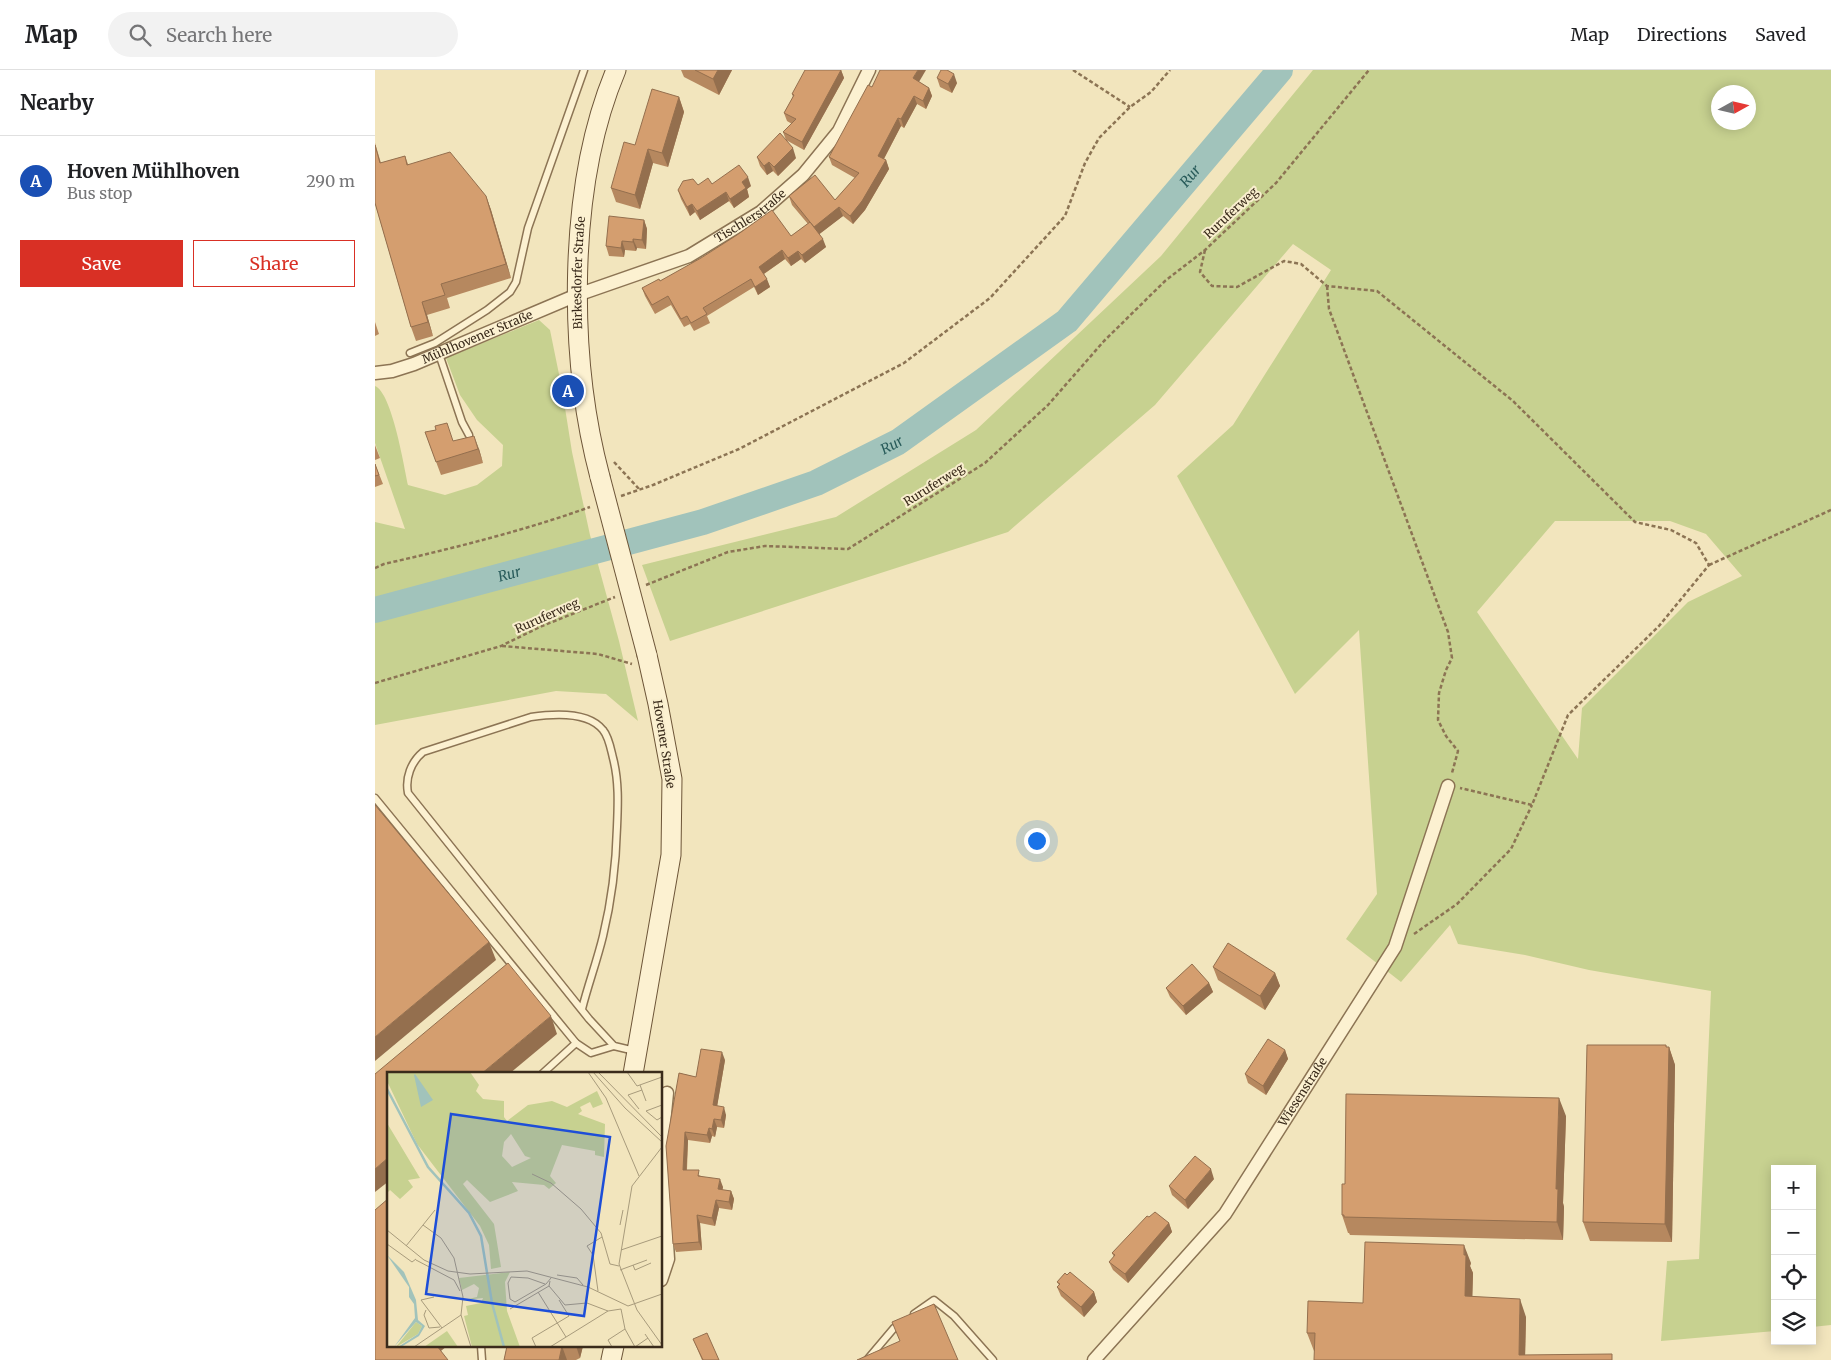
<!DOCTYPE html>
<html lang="en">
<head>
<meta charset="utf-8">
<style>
  :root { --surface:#fff; --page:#f2f2f2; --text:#202124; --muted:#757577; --line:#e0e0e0; --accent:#d93025 }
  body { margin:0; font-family:Merriweather,serif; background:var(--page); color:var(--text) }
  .controls { position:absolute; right:15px; bottom:15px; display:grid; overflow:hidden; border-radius:0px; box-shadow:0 2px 12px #0003 }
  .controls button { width:45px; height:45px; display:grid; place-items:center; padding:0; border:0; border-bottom:1px solid var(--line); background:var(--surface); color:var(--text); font:25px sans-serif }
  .compass { position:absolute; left:1336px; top:15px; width:45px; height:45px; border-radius:50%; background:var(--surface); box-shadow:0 2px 12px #0003; rotate:82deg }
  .you { position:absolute; left:661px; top:770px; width:18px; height:18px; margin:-12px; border:4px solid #fff; border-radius:50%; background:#1a73e8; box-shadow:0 0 0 8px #1a73e833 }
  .badge { display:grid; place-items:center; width:32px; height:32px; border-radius:50%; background:var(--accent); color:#fff; font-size:16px; font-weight:700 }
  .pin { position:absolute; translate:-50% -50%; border:2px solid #fff; box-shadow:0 1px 5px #0006 }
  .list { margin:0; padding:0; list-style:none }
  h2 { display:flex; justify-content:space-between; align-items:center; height:65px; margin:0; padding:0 20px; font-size:21px }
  h2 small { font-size:16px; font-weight:400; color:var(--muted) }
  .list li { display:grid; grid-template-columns:32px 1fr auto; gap:15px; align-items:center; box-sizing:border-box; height:90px; padding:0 20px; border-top:1px solid var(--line) }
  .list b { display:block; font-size:19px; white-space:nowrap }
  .list p { margin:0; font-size:16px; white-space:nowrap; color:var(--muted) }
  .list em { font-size:16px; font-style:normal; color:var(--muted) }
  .actions { display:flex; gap:10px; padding:15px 20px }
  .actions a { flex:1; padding:11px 0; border:1px solid var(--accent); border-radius:0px; text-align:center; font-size:18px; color:var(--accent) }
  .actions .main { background:var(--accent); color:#fff }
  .icon { flex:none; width:28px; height:28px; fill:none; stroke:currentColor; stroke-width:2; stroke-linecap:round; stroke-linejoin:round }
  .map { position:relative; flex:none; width:1456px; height:1290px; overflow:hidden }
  header { display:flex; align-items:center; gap:30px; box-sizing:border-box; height:70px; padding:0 25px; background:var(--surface); border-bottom:1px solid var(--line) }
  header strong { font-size:24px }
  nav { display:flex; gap:28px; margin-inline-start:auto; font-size:18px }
  .search { width:350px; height:45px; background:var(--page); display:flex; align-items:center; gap:12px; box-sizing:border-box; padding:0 18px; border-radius:28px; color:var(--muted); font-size:19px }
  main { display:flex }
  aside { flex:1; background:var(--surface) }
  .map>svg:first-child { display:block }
  .green { fill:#c7d190; fill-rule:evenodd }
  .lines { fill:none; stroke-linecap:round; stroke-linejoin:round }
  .river { stroke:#a1c3bb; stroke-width:26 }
  .lane-casing { stroke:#8c7454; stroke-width:9 }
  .street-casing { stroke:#8c7454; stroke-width:15 }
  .secondary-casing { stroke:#6d5538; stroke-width:21 }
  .path { stroke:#8c7454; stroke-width:2.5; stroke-dasharray:4 2.5; stroke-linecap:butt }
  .lane { stroke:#fcf1d1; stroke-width:6 }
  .street { stroke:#fcf1d1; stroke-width:12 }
  .secondary { stroke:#fcf1d1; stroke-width:19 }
  .secondary-bridge-casing { stroke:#6d5538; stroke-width:21; stroke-linecap:butt }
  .secondary-bridge { stroke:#fcf1d1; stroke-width:19 }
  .wall { fill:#b6885f }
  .shaded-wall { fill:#946f4e }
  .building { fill:#d49e6f; stroke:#946f4e }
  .labels { text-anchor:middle; stroke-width:4; stroke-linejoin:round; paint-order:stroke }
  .street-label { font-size:12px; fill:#3a2b1b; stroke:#f9eece }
  .water-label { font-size:14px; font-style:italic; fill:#285b5a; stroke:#f9eece }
  .inset-river { fill:none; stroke:#a1c3bb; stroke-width:2.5 }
  .inset-road { fill:none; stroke:#a89b7c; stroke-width:1 }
  .view { fill:#1d4ed8; fill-opacity:0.15; stroke:#1d4ed8; stroke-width:2.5 }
  .inset-edge { fill:none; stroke:#3a2b1b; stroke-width:2.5 }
</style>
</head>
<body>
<header>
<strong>Map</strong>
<div class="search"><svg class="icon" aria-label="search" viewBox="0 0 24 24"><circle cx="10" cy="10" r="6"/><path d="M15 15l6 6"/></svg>Search here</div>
<nav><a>Map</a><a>Directions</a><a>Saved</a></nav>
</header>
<main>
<aside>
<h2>Nearby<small></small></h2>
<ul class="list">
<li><span class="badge" style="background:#1a4fb4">A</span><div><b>Hoven Mühlhoven</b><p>Bus stop</p></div><em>290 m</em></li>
</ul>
<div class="actions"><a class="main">Save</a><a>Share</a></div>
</aside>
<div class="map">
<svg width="1456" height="1290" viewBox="0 0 1456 1290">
  <rect width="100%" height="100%" fill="#f2e5bd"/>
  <g class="green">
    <path d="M938,0H1456V1255L1437,1257V1099H1400V1261L1286,1271L1292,1191L1324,1189L1336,921L1214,900L1150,885L1083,874L1075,855L1026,912L971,869L1002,824L984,560L920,624L802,406L858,355L956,200L918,174L780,335L633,462L295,571L267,495L461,447L601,360L786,186ZM1344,22H1374V52H1344ZM1180,451H1295L1331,464L1367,506L1313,532L1207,638L1203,689L1102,542Z"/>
    <path d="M164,250L175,260L187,319L197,382L215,465L244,571L263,651L231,624L181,621L0,655V452L30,459L0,373V316C17,323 29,396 33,415L70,425L102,415L127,396L128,375L102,350L85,325L71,288Z"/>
  </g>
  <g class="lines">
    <path class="river" id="s1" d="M0,540L328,452L441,413L523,372L692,251L905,0"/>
    <g class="lane-casing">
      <g id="lane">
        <polyline points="63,281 87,352 94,365"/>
        <polyline points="35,283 60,273 112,240 135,222 141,212 153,158 209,0"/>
        <polyline points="0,728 201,973 216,983 239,976"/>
        <path d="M207,939C213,915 222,891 228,866C237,829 241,795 242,757C243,734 244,711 238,688C236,680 234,667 228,660C213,641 176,644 156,647L48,682C36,692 30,708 33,723L214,949L239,976L260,981"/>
        <polyline points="167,1004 201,973"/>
        <polyline points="539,1244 559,1230 579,1246 618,1290"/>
        <polyline points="106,1276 107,1290"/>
        <polyline points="492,1290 519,1258 524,1254"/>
      </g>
    </g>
    <g class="street-casing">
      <g id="street">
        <path id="s2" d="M0,303L17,301L39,294L202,225L314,186L386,142L428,105L464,61L494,0"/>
        <polyline points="286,1210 293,1189 286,1084 292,1023"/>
        <path id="s3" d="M719,1290L850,1144L1020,877L1073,716"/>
      </g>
    </g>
    <g class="secondary-casing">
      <g id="secondary">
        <path id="s4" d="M225,407C193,287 192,116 241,0"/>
        <polyline points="258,1004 296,785 297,709 283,634 272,585"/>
        <polyline points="236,1290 239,1276"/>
      </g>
    </g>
    <g class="path">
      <polyline points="698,0 755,37"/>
      <polyline points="830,180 825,202 837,216 862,217 909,191 926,194 952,216 1002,221 1138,331 1260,452 1296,460 1321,473 1334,495 1284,556 1193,645 1157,735 1085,718"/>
      <polyline points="952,216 954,239 1073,562 1077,588 1071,600 1064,623 1063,650 1071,666 1083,681 1077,703"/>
      <polyline points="239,392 265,420"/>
      <polyline points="246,426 278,415 364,379 529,293 615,228 690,146 710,93 724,68 755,37 776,22 795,0"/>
      <polyline points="1334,495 1456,440"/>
      <path d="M0,498L9,494C79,478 148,461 215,437"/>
      <polyline points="271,515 353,482 390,476 473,479 610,393 673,335 729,271 790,211 830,180 901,113 994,0"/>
      <polyline points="127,576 223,584 257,594"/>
      <polyline points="0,613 126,576 167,556 240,527"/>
      <polyline points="1039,864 1082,834 1136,779 1157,735"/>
    </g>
    <use href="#lane" class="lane"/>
    <use href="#street" class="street"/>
    <use href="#secondary" class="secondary"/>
    <g class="secondary-bridge-casing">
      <polyline id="secondary-bridge" points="225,407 272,585"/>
    </g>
    <use href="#secondary-bridge" class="secondary-bridge"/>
  </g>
  <g class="wall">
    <polygon points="306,0 357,0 344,25 309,7"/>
    <polygon points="466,0 469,8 429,80 411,70 408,62 417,54 412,51 409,43 418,27 417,24"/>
    <polygon points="562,8 582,13 577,23 565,17"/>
    <polygon points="544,12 554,18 557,26 551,39 542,34 529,58 526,56 509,89 511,90 514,99 490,140 478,154 468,146 444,164 451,177 430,193 426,189 416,196 410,189 389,204 395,217 383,225 379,217 332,246 335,253 319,261 315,254 309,257 296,235 280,244 270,226 267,218 285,211 416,166 433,154 417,135 414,126 460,130 480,108 457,95 454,87 497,17"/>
    <polygon points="304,27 309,42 293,97 278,93 265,139 241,132 236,118 260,75"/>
    <polygon points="0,73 6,93 30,86 33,94 111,126 116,140 136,208 72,228 75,238 52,245 58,266 41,271 36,257 0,133"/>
    <polygon points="382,87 421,88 403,106 398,101 392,105 385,96"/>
    <polygon points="337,114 376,116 372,119 374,127 359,138 354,131 325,150 320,142 315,146 306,129 303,120 323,115"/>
    <polygon points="269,150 272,159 271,179 262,178 261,181 250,180 249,187 234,186 231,176"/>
    <polygon points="0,252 4,264 0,266"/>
    <polygon points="50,362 104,379 108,393 66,405"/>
    <polygon points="0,375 5,388 0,390"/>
    <polygon points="0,394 8,414 0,417"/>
    <polygon points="838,897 900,903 905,916 890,940 843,910"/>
    <polygon points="834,913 838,922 811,945 795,927 791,918"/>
    <polygon points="1291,977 1294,977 1300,995 1297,1172 1215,1171 1208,1152"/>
    <polygon points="910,980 913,989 891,1025 873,1013 870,1004"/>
    <polygon points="350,990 342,1036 351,1045 349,1058 342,1057 340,1067 337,1066 335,1073 313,1070 312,1100 326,1106 348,1117 347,1120 356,1121 359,1129 357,1140 344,1138 340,1156 325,1153 327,1180 301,1182 298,1174 304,1003 321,1007"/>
    <polygon points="1191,1046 1188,1133 1189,1137 1188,1170 975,1165 974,1163 973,1163 967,1145 970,1114"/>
    <polygon points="839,1109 813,1139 797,1125 794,1116"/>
    <polygon points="774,1147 794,1153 797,1162 753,1213 738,1200 734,1192 739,1187 737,1183"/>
    <polygon points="1096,1193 1095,1196 1098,1203 1097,1226 1151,1247 1150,1285 939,1281 932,1263 988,1233"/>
    <polygon points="682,1212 719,1222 722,1232 709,1247 686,1226 682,1217 684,1215"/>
    <polygon points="318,1269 344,1290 327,1290"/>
    <polygon points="132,1276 208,1276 205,1288 201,1290 129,1290"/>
  </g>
  <g class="shaded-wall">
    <polygon points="343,0 357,0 344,25 338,9"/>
    <polygon points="466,0 469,8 429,80 427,72"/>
    <polygon points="543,0 551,0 541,17 538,8"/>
    <polygon points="579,4 582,13 577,23 573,14"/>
    <polygon points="554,18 557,26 551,39 548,31"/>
    <polygon points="539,26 542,34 529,58 526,49"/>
    <polygon points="304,27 309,42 293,97 287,83"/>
    <polygon points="523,48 526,56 506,94 503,86"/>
    <polygon points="418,78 421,88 403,106 399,97"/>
    <polygon points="273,79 278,93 265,139 260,125"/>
    <polygon points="511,90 514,99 490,140 478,154 475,146"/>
    <polygon points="394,92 398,101 392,105 389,96"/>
    <polygon points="373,107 376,116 372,119 374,127 359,138 355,129 367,112"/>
    <polygon points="351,122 354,131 325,150 322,141"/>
    <polygon points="111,126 116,140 136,208 131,194"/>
    <polygon points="317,134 320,142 315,146 312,137"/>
    <polygon points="464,137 468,146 442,166 439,157"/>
    <polygon points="269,150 272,159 271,179 267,170"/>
    <polygon points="258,169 262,178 261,181 258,172"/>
    <polygon points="448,169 451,177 430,193 427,185"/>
    <polygon points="247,171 250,180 249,187 246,178"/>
    <polygon points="407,180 410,189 387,205 384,197"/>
    <polygon points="423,181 426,189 416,196 413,188"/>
    <polygon points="392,209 395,217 383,225 380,217"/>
    <polygon points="47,232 52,245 58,266 53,252"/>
    <polygon points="99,366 104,379 108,393 103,379"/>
    <polygon points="114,872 121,890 0,991 0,967"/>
    <polygon points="900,903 905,916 890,940 885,926"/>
    <polygon points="834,913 838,922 811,945 808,936"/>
    <polygon points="176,946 182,964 134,1004 106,1004"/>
    <polygon points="1291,975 1293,983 1294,977 1300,995 1297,1172 1290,1154"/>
    <polygon points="910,980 913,989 891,1025 888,1016"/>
    <polygon points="347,982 350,990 341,1043 338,1035"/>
    <polygon points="1184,1028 1191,1046 1188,1133 1189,1137 1188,1170 1182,1152 1181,1119"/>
    <polygon points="349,1037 351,1045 349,1058 346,1050"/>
    <polygon points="339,1049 342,1057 340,1067 337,1059"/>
    <polygon points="334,1058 337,1066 335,1073 332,1065"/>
    <polygon points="310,1062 313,1070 311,1109 308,1100"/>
    <polygon points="14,1087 14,1111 0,1122 0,1099"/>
    <polygon points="836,1099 839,1109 813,1139 810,1130"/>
    <polygon points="345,1109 348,1117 346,1127 343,1119"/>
    <polygon points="356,1121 359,1129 357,1140 354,1132"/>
    <polygon points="341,1130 344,1138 340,1156 337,1148"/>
    <polygon points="322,1145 325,1153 327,1180 324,1172"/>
    <polygon points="794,1153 797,1162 753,1213 750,1204"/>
    <polygon points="1089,1175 1096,1193 1095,1196 1098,1203 1097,1244 1090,1226"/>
    <polygon points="719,1222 722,1232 709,1247 706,1237"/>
    <polygon points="1145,1229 1151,1247 1150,1290 1144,1285"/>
    <polygon points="58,1276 72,1276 61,1285"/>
    <polygon points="187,1276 192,1290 184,1290"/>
    <polygon points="201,1276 208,1276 205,1288"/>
  </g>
  <g class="building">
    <polygon points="320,0 343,0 338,9"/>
    <polygon points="430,0 466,0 427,72 408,62 421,49 409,43 419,25 417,24"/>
    <polygon points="505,0 543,0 538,8 554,18 548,31 539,26 526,49 523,48 503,86 511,90 487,131 475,146 464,137 439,157 414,126 440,105 460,130 484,103 454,87 493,15 497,17"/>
    <polygon points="566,0 572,0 579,4 573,14 562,8"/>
    <polygon points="277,19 304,27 287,83 273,79 260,125 236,118 249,72 260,75"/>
    <polygon points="405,63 418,78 399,97 394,92 389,96 382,87"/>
    <polygon points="0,75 5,93 30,86 32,95 75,82 111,126 131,194 66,214 70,225 47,232 53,252 36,257 0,133"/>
    <polygon points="364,95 373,107 367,112 371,118 355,129 351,122 322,141 317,134 312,137 303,120 308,111 318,109 323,115 333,108 337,114"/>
    <polygon points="397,140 416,166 435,152 448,169 427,185 423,181 413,188 407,180 384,197 392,209 380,217 376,209 328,238 332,244 316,253 312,246 306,249 293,226 277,235 267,218 284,209 285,211 326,188 362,165"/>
    <polygon points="234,146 269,150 267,170 258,169 258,172 247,171 246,178 231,176"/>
    <polygon points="72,353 78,371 99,366 103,379 61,392 50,362 61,360 60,356"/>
    <polygon points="0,394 4,405 0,406"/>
    <polygon points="0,735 114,872 0,967"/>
    <polygon points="853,873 900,903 885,926 838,897"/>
    <polygon points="133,893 176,946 106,1004 14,1004 14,1087 0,1099 0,1004"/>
    <polygon points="817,894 834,913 808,936 791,918"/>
    <polygon points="893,969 910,980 888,1016 870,1004"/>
    <polygon points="1212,975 1291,975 1291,977 1294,977 1290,1154 1208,1152"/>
    <polygon points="326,979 347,982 338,1035 349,1037 346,1050 339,1049 337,1059 334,1058 332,1065 310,1062 308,1100 324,1100 323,1106 345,1109 343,1119 356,1121 354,1132 341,1130 337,1148 322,1145 324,1172 298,1174 291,1076 304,1003 321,1007"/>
    <polygon points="971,1024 1184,1028 1181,1119 1183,1119 1182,1152 969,1147 969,1145 967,1145 967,1114 970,1114"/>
    <polygon points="820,1086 836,1099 810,1130 794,1116"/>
    <polygon points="14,1128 14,1276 62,1276 73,1290 0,1290 0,1140"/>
    <polygon points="780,1142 794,1153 750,1204 734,1192 740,1185 737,1183 772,1146 774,1147"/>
    <polygon points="990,1172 1089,1175 1089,1185 1091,1185 1090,1226 1145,1229 1144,1285 1237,1284 1237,1290 939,1290 940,1263 932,1263 933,1231 988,1233"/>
    <polygon points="695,1202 719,1222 706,1237 682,1217 685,1214 682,1212 690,1203 692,1205"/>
    <polygon points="559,1234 583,1290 482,1290 525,1271 517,1252"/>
    <polygon points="332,1263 344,1290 328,1290 318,1269"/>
    <polygon points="132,1276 187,1276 184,1290 129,1290"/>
  </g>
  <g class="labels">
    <g class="street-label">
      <text transform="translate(856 143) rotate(-43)" y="4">Ruruferweg</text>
      <text dy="4" stroke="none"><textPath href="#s2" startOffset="409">Tischlerstraße</textPath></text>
      <text dy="4" stroke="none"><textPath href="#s4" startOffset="206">Birkesdorfer Straße</textPath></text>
      <text dy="4" stroke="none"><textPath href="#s2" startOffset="109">Mühlhovener Straße</textPath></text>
      <text transform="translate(559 415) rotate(-32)" y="4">Ruruferweg</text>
      <text transform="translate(172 546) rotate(-24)" y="4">Ruruferweg</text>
      <text transform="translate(289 674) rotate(81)" y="4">Hovener Straße</text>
      <text dy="4" stroke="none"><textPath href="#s3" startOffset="341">Wiesenstraße</textPath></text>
    </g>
    <g class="water-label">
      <text dy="5" stroke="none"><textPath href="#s1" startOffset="949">Rur</textPath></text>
      <text dy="5" stroke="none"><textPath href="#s1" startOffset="544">Rur</textPath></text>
      <text dy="5" stroke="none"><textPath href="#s1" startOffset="139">Rur</textPath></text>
    </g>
  </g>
  <g transform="translate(12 1002)">
    <rect width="275" height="275" fill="#f2e5bd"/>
    <path d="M0,0H83L92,13L89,19L96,27L117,29V45L120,49L141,33L165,29L180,35L210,19L216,32L206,36L203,30L193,35L195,39L191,42L218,52L217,85L208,83V79L175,73L163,104L169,111L162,117L157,113L125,110L131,119L103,130L80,108L76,112L107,152L114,195L104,197L102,173L93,154L30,72L0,9ZM124,62L138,84L144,86L125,95L115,84L117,70ZM0,51L33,106L21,108L26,115L13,127L3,118L0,121ZM123,200L118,210L120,239L133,275H85L77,244L81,243L79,234L94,231L96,226L77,228L90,225L92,216L87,212L75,218L72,206ZM29,250L35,254L31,262L9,275ZM60,259L71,275H37Z" fill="#c7d190" fill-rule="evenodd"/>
    <path d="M28,2L46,28L34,35L27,3ZM0,183L17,200L29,228L31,248L38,254L32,264L14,275H11L31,262L35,254L29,250L7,275L28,246L27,232L22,225V215Z" fill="#a1c3bb"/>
    <path class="inset-river" d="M0,17L41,95L82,141L94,164L105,231L117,275"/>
    <path class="inset-road" d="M201,0L219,26L252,104M206,0L238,36L275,70M211,0L275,65M240,0L250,14L275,5M253,13L259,29M275,33L259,39L270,48L275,45M252,37L241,23L255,18M275,75L245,114L232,192L250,238L275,273M145,102L164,111L194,137L214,161L223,192L232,194M36,153L48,138M233,153L236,138M0,158L37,188L61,199L83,202L140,199L201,215L241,234L275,222M0,172L25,190L29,187M19,174L36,153L54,166L67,186L76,225L74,243L27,275M234,178L275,164M29,188L67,208L73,219M246,193L248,198L264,191M233,198L260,188M170,203L190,206L196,213M158,212L141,206L124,205L121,211L123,227L128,230L159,212L164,206M162,214L178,233L200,231L221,239M211,219L206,183L200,174L215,165M151,220L179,265M47,225L34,228L55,256M123,237L162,214L163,209M39,238L37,243L42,256L53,255M74,243L84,275M238,257L248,275L261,266M258,262L267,275M149,275L145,266L182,244L172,228M163,275L221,239L234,237M225,275L221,268L238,257L234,237"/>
    <path class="view" d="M64,42L223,65L197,244L39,222Z"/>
    <rect width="275" height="275" class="inset-edge"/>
  </g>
</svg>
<div class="controls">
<button>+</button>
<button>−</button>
<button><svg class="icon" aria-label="locate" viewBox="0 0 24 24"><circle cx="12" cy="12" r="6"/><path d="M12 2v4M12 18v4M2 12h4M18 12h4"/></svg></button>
<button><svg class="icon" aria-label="layers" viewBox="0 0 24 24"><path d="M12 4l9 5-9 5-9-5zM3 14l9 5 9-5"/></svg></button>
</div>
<svg class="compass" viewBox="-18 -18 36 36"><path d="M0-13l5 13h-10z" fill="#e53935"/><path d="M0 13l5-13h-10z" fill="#757577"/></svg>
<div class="you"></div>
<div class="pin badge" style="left:193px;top:321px;background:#1a4fb4">A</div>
</div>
</main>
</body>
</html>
